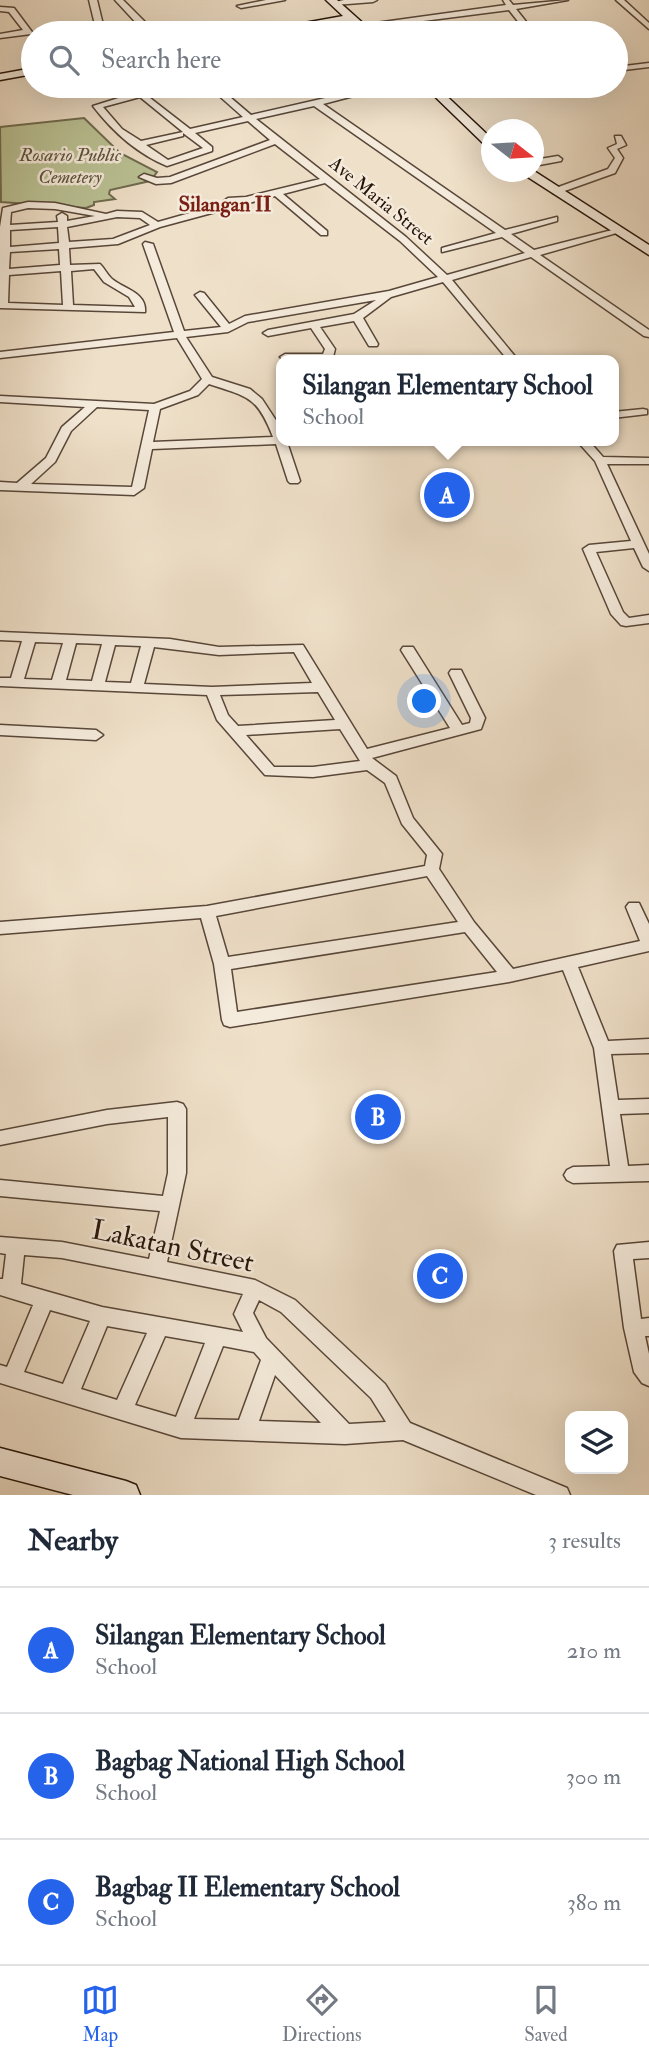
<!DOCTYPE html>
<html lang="en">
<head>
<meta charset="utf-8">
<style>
  :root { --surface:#fff; --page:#f2f2f3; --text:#1f2937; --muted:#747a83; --line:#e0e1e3; --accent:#2563eb }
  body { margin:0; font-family:"IM FELL Double Pica",serif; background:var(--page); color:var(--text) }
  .controls { position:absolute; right:21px; bottom:21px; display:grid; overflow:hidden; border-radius:14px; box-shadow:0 7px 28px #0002 }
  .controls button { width:63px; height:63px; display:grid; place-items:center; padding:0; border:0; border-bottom:2px solid var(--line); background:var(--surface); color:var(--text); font:35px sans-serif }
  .compass { position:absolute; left:481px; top:119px; width:63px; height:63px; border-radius:50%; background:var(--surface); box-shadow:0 7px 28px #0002; rotate:107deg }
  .you { position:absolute; left:425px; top:702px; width:24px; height:24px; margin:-18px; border:5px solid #fff; border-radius:50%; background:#1a73e8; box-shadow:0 0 0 10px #1a73e833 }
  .badge { display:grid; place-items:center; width:46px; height:46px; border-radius:50%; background:var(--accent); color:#fff; font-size:23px; font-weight:700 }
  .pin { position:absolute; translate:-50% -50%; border:4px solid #fff; box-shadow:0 2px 7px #0006 }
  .popup { position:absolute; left:276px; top:355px; width:343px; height:91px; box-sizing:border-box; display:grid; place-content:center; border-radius:14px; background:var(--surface); filter:drop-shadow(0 2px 5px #0005); font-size:23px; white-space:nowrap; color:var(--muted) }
  .popup b { font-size:26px; color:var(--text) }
  .popup::after { content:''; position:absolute; left:50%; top:100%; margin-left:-14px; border:14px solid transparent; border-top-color:var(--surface) }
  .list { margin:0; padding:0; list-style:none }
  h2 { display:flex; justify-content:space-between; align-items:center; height:91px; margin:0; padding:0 28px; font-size:30px }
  h2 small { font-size:23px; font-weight:400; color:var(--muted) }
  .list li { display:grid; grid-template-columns:46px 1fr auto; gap:21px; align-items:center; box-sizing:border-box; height:126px; padding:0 28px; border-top:2px solid var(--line) }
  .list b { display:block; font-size:26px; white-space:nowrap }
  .list p { margin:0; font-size:23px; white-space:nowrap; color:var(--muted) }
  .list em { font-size:23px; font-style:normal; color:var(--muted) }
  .icon { flex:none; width:38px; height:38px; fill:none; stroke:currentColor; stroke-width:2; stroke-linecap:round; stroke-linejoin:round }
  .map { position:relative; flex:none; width:649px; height:1495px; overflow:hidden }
  .search { position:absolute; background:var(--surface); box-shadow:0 7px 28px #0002; left:21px; right:21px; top:21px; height:77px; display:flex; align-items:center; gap:18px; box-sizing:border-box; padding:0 24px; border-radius:38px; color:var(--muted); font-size:26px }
  .sheet { height:469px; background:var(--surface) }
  nav { display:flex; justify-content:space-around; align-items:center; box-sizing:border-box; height:98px; border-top:2px solid var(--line); background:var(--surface); font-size:19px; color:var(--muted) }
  nav a { display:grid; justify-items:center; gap:4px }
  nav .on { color:var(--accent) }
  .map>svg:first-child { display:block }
  .green { fill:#bac295; stroke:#706b4f; stroke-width:2 }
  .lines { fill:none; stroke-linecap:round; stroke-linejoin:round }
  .street-casing { stroke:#584739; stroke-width:3 }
  .secondary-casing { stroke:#261409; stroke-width:3 }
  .street { fill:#f5ebdc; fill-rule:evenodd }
  .secondary { fill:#f5ebdc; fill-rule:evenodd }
  .wall { fill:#c28578; stroke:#261409; stroke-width:2 }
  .shaded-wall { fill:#9e6c61; stroke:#261409; stroke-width:2 }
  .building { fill:#e19b8b; stroke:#261409; stroke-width:2 }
  .labels { text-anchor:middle; stroke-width:5; stroke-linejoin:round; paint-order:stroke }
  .far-park-label { font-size:19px; font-style:italic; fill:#5a513a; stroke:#f5ebdc }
  .far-street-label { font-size:19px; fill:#261409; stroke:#f5ebdc }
  .far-quarter-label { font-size:21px; font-weight:bold; fill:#7a1f14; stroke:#f5ebdc }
  .near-street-label { font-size:28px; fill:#261409; stroke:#f5ebdc }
</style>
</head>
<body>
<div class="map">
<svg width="649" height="1495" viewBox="0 0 649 1495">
  <rect width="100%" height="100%" fill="#efe0c9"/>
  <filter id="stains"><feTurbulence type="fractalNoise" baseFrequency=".00286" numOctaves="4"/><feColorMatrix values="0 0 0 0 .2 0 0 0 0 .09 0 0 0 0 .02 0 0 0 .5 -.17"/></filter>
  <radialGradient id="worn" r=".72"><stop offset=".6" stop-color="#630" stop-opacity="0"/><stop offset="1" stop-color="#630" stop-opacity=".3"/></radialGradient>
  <g class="green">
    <polygon points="339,21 362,33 275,31"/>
    <polygon points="84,118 120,153 157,172 150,181 110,190 109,194 115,199 94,202 94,205 86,208 1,202 0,127"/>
  </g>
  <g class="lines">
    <g class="street-casing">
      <g id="street">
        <polygon points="89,0 97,0 105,33 97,33"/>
        <polygon points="115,0 123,0 149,26 149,30 115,33 140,27"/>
        <polygon points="266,0 285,0 241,8 237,6"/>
        <polygon points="344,0 377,0 373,2 335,5 331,3"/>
        <polygon points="503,0 509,0 513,5 568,0 516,9 535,33 527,33 509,10 361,29 357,27 361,25 506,5"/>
        <polygon points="616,0 624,0 649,23 649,29"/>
        <polygon points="0,7 14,8 32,32 31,34 0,38 0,34 23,30 9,12 0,11"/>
        <polygon points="649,63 649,67 616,71 616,67"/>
        <path d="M208,86H217L251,115L378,86H392L323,104L505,230L557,217V221L511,234L534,250L620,228V232L540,255L649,330V337L644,336L531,257L452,280L518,360H508L443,282L391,297L363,318L378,344L377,346H369L354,321L320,327L335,349L333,357L328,360H285L280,357L285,354H323L325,349L311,328L268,336L263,333L268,330L354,314L376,300L248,322L228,332L186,337L212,377L250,389L262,399L281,428V441H286L288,445L300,481L298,483H290L288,481L276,444L152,449L144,488L134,495L0,490V482L17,483L46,458L62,427L85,407L0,402V396L154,404L190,391L202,379L177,338L0,358V352L174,332L143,244L145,242L153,244L184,331L221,327L195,295L200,292L204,293L229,324L245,316L389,291L438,277L400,241L325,183L283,194L327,231V235H321L275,196L160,227L118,244L69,248L70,265L100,264C104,268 107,274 111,278C123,289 147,292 145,312L0,308V227L3,208L28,202L55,203L106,214L117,211L142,212L158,222L218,205L228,198L246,197L320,179L275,144L171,183L156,184L139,177L144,174L157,178L170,177L270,140L248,121L195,133L212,147V151L167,166C138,154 112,131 93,106L141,91L190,129L243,117ZM140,97L183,132L141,141L122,129L103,107ZM314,106L496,233L442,248V252L502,237L525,253L447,275L406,237L256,119ZM183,133L203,148L168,160L146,145L183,136ZM28,208L55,209L95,216L67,221V216L62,213L57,216L58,222L10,225L11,212ZM117,217L140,218L150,225L113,239L69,242L67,227ZM58,227L59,243L10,247V230ZM59,249L60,265L9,269L10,252ZM94,269L104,282L129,297L135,307L73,305L71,271ZM61,271L63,305L8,303L9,275ZM209,384C248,397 257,396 273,437L153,442L160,409L198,395ZM97,407L149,410L132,487L31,484L55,462L71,431Z"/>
        <polygon points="468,86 490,86 486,88 437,95 433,92"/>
        <polygon points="615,136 621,136 626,145 617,149 623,158 615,173 559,193 553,193 553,189 608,169 615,158 608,148 617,144"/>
        <polygon points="558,156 562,159 561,161 534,166 534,160"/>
        <polygon points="643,409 647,410 647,414 613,418 613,412"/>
        <polygon points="577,441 589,441 603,457 649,458 649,464 607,464 649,554 649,571 643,567 634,548 596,552 623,612 629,618 649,615 649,623 626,626 621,625 611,614 583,549 589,545 631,541 595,461"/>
        <path d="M0,632L170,639L219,647L303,645L367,749L450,728L401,650L403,647H413L462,725L470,723L471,718L449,673L451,670H461L485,718L481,729L372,758L396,776L413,818L442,854L439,869L474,922L513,969L640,941L626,907L629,903H639L649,924V951L578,967L608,1041L649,1039V1053L611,1054L618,1100L649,1099V1113L620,1114L628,1166L649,1165V1181L573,1183L567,1180L564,1175L567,1170L573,1167L610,1166L594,1048L563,970L509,982L230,1027L224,1025L222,1020L214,964L201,918L0,934V922L207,906L425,866L427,855L402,824L385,783L367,770L313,777L265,775L217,720L207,695L0,686V678H11L22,641L0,640ZM35,642L63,643L52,680L24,679ZM76,643L102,644L92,681L66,680ZM115,645L141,646L131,683L105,682ZM154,647L219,655L294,652L312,683L212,687L144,684ZM318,692L335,720L238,726L228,715L220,695ZM340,729L360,761L313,767H274L246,735ZM427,876L458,922L228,957L216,916ZM465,932L497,972L237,1012L231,969Z"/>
        <polygon points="0,725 96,730 103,735 96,740 0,735"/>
        <path d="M177,1102L183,1104L186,1109V1173L167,1262L255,1280L295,1300L385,1384L410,1423L567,1488L570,1495H536L403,1440L345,1444L181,1438L0,1383V1365L7,1367L33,1305L0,1295V1279H3L6,1254L0,1253V1237L62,1242L149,1259L160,1211L0,1196V1180L163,1196L168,1173V1117L107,1124L0,1145V1131L107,1110ZM24,1255L62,1258L243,1294L234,1314L243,1332L102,1307L21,1284ZM259,1300L281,1312L371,1398L386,1422L349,1424L266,1338L253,1313ZM50,1310L90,1321L63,1384L24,1372ZM107,1326L147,1333L117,1400L81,1389ZM165,1336L205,1343L176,1417L135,1405ZM223,1346L254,1352L261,1360L239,1420L194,1419ZM275,1375L321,1423L259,1421Z"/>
        <polygon points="649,1242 649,1258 633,1259 641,1319 649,1318 649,1336 645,1336 649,1354 649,1386 642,1383 634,1372 624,1328 614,1251 617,1245"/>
      </g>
    </g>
    <g class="secondary-casing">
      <g id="secondary">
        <polygon points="326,0 337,0 374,33 363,33 349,21 273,33 249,33 343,16"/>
        <polygon points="33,68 33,74 0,80 0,74"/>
        <polygon points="424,86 436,86 491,138 491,148 487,147"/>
        <polygon points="534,171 649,245 649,255 520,172"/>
        <polygon points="0,1448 126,1481 136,1485 140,1495 73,1495 0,1476"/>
      </g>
    </g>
    <use href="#street" class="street"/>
    <use href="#secondary" class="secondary"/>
  </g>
  <polygon class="wall" points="242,86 265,86 252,90"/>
  <polygon class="shaded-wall" points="251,86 265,86 252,90"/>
  <g class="building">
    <polygon points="175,25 186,33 175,33 171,29"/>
    <polygon points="268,26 276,33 221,33"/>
  </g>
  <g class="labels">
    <g class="far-park-label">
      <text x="70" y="161">Rosario Public<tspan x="70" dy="22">Cemetery</tspan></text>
    </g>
    <g class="far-street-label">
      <text transform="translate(382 200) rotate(39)" y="7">Ave Maria Street</text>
    </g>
    <g class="far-quarter-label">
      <text x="225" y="211">Silangan II</text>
    </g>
    <g class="near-street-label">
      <text transform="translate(173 1245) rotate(12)" y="10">Lakatan Street</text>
    </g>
  </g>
  <rect width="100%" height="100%" filter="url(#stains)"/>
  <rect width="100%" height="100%" fill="url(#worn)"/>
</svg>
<div class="controls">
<button><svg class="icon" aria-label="layers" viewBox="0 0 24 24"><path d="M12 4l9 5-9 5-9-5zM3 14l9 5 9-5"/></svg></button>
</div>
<svg class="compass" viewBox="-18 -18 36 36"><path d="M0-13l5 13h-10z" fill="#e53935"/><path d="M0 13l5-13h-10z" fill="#747a83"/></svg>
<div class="you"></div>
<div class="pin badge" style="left:447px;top:495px">A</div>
<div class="popup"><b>Silangan Elementary School</b>School</div>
<div class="pin badge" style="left:378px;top:1117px">B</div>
<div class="pin badge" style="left:440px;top:1276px">C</div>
<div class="search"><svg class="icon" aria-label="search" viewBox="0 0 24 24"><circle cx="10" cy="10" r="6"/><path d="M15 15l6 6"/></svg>Search here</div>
</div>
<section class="sheet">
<h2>Nearby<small>3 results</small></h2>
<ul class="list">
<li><span class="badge">A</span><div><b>Silangan Elementary School</b><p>School</p></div><em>210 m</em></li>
<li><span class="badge">B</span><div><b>Bagbag National High School</b><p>School</p></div><em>300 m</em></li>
<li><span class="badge">C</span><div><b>Bagbag II Elementary School</b><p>School</p></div><em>380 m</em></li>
</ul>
</section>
<nav>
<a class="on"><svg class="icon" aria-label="map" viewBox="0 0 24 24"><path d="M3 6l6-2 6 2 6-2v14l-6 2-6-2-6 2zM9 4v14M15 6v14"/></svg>Map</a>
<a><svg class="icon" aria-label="directions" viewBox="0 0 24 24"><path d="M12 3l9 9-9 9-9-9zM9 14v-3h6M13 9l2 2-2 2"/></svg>Directions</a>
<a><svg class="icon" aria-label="saved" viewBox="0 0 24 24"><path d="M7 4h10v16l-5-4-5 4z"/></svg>Saved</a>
</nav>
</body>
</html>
